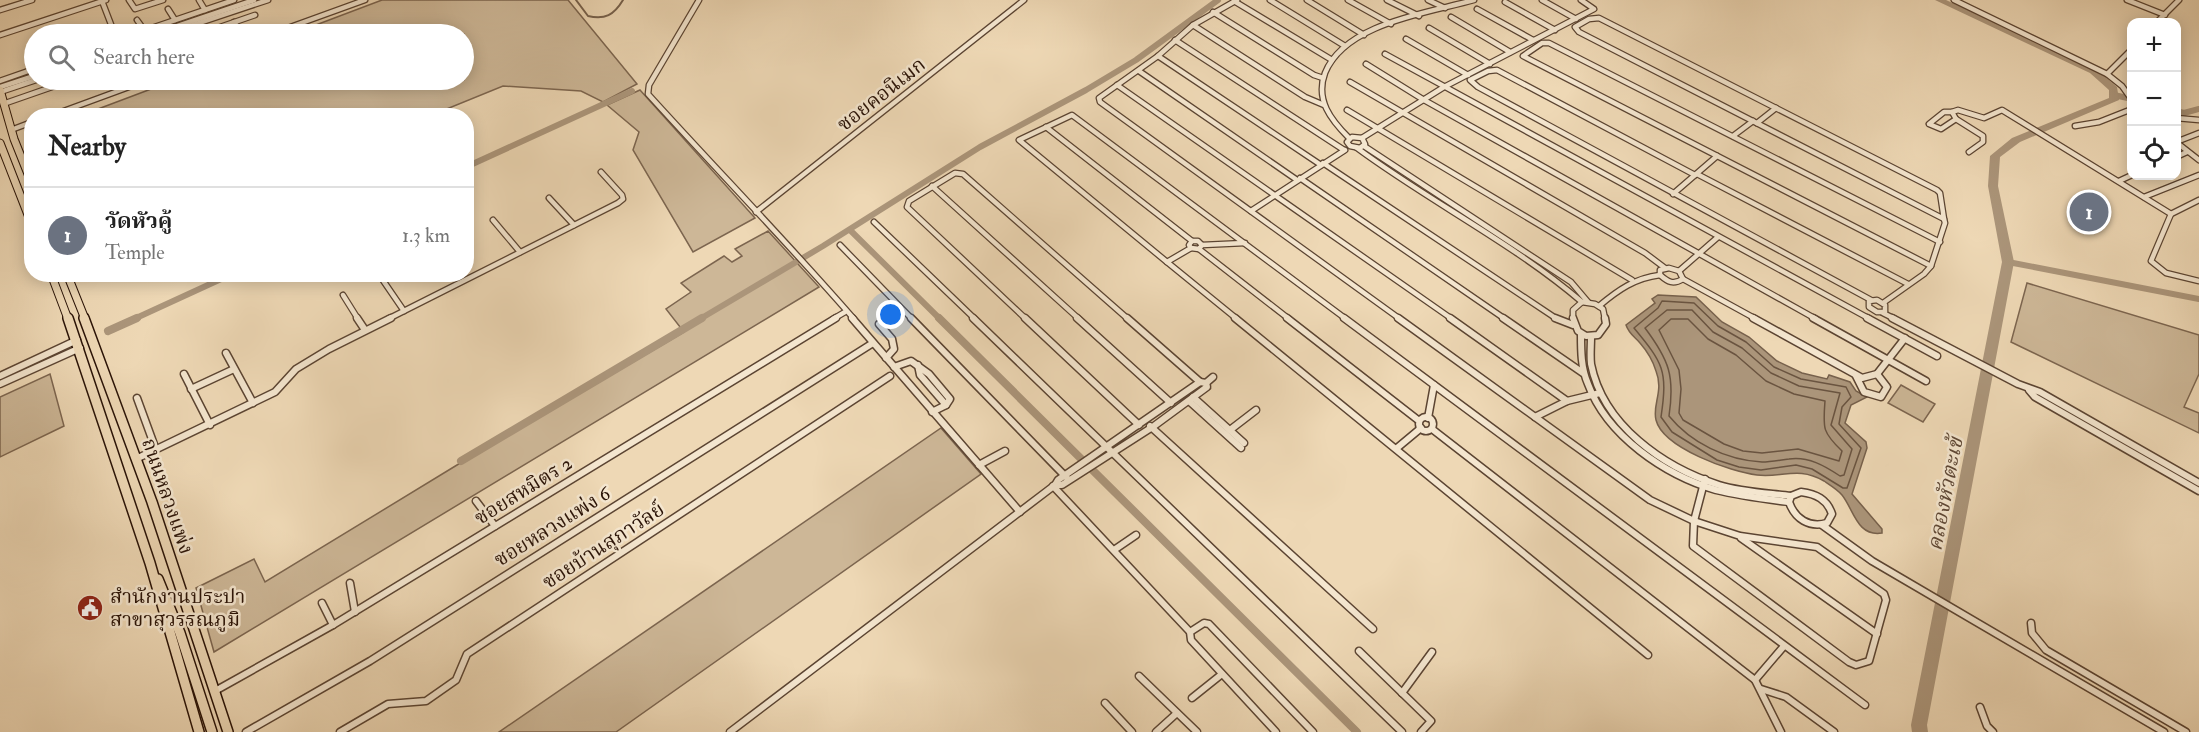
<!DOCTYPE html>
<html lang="en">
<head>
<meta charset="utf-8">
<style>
  :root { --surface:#fff; --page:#f6f6f6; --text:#222; --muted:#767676; --line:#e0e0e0; --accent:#8f2418 }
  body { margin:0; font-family:"IM FELL Double Pica","Noto Serif Thai",serif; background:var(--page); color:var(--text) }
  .controls { position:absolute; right:18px; top:18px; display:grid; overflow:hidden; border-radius:12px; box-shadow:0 3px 15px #0003 }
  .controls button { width:54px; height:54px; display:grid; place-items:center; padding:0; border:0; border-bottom:2px solid var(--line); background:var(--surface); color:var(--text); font:30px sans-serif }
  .you { position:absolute; left:891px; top:315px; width:21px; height:21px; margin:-15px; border:4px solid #fff; border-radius:50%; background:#1a73e8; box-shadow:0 0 0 9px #1a73e833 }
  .badge { display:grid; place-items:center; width:39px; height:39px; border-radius:50%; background:var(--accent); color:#fff; font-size:20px; font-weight:700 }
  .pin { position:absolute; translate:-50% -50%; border:3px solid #fff; box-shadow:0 2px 6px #0006 }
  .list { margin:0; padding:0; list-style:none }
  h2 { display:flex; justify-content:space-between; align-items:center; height:78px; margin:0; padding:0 24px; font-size:26px }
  h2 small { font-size:20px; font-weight:400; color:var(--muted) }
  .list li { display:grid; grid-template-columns:39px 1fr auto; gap:18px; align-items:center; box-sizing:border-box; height:96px; padding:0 24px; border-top:2px solid var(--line) }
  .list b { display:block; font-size:22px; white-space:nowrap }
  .list p { margin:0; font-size:20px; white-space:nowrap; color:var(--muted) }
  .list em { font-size:20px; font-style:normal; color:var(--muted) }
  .icon { flex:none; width:33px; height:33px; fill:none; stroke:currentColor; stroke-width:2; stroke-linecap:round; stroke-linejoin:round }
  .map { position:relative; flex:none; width:2199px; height:732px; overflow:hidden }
  .search { position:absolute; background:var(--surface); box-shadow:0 3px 15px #0003; left:24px; top:24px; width:450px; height:66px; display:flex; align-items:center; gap:15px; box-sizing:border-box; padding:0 21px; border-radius:33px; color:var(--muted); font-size:22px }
  .panel { position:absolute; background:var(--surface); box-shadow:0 3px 15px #0003; left:24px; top:108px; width:450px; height:174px; border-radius:24px }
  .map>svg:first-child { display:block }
  .green { fill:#cdb797; stroke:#7c654f; stroke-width:1.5 }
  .water { fill:#ab957a; stroke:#77614c; stroke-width:1.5 }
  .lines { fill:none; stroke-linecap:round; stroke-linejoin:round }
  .shore { stroke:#6a5440; stroke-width:1.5 }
  .stream { stroke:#77614c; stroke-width:2 }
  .canal-far1 { stroke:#ab957a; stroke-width:6 }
  .canal { stroke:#ab957a; stroke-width:8 }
  .river { fill:#ab957a; fill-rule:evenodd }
  .minor-far1-casing { stroke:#5b4432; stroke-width:7 }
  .minor-casing { stroke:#5b4432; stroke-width:9 }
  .primary-far1-casing { stroke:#2a1307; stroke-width:9 }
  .primary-casing { stroke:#2a1307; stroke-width:12 }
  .minor-far1 { stroke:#f4e6cf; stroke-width:4.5 }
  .minor { stroke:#f4e6cf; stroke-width:6 }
  .primary-far1 { stroke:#eed8b5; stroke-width:7 }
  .primary { stroke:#eed8b5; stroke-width:9 }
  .labels { text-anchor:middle; stroke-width:5; stroke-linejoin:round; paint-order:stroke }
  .street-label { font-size:20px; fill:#2a1307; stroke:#f4e6cf }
  .poi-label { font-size:20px; fill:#2a1307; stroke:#f4e6cf; text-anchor:start }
  .water-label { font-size:21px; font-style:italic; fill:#5e4735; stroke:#f4e6cf }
</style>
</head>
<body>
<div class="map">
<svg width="2199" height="732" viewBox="0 0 2199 732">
  <rect width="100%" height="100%" fill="#eed8b5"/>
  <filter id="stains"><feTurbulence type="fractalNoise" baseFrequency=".00333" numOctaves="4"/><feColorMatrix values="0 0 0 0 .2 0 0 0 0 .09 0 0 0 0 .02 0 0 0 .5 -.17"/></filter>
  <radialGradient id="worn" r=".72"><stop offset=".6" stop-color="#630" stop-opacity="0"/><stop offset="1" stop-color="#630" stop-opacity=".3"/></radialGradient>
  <g class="green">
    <polygon points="382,0 568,0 637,84 603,102 581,91 503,86 432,115 82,115 175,80 464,80 464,34 292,34"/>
    <polygon points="640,90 755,218 693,252 633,150 639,132 607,105"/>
    <polygon points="768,231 819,287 214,652 196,588 254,559 265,582 457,465 684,332 666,309 691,292 681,283 724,256 732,262 742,256 735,249"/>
    <polygon points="2027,283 2199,335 2199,374 2184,407 2199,413 2199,433 2011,342"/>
    <polygon points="50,374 64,426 0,457 0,397"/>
    <polygon points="1901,385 1935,404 1923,422 1888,403"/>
    <polygon points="941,428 981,474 616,732 499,732"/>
  </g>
  <path class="water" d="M1658,295L1696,297L1722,322L1749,337L1777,361L1802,373L1827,379L1829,375L1850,382L1856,391L1867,397L1851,405L1845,423L1866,442L1867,448L1852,494L1882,529V533C1857,537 1854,510 1842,495C1838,490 1830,485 1824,481C1798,466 1783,478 1757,475C1731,472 1663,448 1656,420C1652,405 1664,391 1656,371C1653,361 1647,351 1640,343C1635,337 1629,334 1626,325L1655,303L1652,299Z"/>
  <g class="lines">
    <g class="shore">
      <path d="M1662,301L1694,303L1718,326L1746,342L1774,367L1801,379L1846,387L1851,397L1842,407L1839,424L1861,448L1847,488H1843L1812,469L1796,465L1761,470L1739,467L1717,460L1672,432L1661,417C1668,370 1663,363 1634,328L1658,308Z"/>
      <path d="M1667,310H1692L1713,332L1742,348L1771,373L1799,386L1840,393L1831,425L1852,449L1844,475L1840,476C1825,466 1808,456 1789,459C1780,460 1771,462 1762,462C1726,460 1691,443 1669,416C1675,376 1669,360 1645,328Z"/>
      <path d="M1671,319H1688L1708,339L1736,355L1766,381L1794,394L1825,401C1823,428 1822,432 1842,451L1839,461L1798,449L1762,453L1743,451L1724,444L1683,420L1679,413L1681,389L1679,370L1659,330Z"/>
    </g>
    <path class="stream" d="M576,0L588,16C605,20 614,15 623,0"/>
    <g class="canal-far1">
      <polyline points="2114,95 2132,99"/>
      <polyline points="2176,111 2184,113 2199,109"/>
      <polyline points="466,167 632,91"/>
      <polyline points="850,230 940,319"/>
      <polyline points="2008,262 2199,299"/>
      <polyline points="134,319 232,274"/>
      <polyline points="700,319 823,246 980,147 1086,90 1136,60 1218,0"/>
    </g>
    <g class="canal">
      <polyline points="939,318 1357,732"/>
      <polyline points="108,331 137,318"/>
      <polyline points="0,380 66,350"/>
      <polyline points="461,461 702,318"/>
    </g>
    <polygon class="river" points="1935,0 1946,0 2096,69 2117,87 2119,100 2020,142 2000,157 1998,186 2014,262 1927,725 1928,732 1912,732 1911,725 2002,262 1988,186 1990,156 2012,138 2109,98 2109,90 2090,73"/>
    <g class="minor-far1-casing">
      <g id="minor-far1">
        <polyline points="129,0 135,9 163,0"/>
        <polyline points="199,0 205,10"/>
        <path d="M699,0L649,85L648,94C716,169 787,242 854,319"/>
        <polyline points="1237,0 1193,25 1158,56 1099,98 1100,102 1400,319"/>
        <polyline points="1270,0 1345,46"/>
        <polyline points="1307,0 1364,35"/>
        <polyline points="1348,0 1391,24"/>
        <polyline points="1387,0 1419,16"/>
        <polyline points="1428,0 1445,8"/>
        <polyline points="1542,0 1576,19"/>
        <polyline points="1954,0 2107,74 2122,86 2132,100"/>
        <polyline points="2127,0 2165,15"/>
        <polyline points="102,1 112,27"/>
        <polyline points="1234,1 1332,60"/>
        <polyline points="1505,2 1555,30"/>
        <polyline points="168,9 175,20"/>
        <polyline points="1477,9 1533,40"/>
        <polyline points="0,10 32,0"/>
        <polyline points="1213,12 1314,75 1323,78"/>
        <polyline points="1451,17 1510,52"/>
        <polygon points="1599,18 1937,190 1940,193 1944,219 1579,32 1575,27 1589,19"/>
        <polyline points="137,20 145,31"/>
        <polyline points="234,22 242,34"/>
        <polyline points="2157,22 2179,0"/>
        <polyline points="1193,25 1305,97 1324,105"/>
        <polyline points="1429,28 1490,64"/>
        <polyline points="107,31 109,34"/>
        <polyline points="134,34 234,0"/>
        <polyline points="154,34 254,0"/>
        <polyline points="166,34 268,0"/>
        <polyline points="200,34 255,15"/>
        <polyline points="271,34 365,0"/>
        <polyline points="0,35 106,0"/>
        <polyline points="1406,39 1468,75"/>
        <polyline points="1175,40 1344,150"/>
        <polyline points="1385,54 1870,319"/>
        <polyline points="1158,56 1321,165"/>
        <polyline points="1366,64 1424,100 1816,319"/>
        <polyline points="1139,71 1297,180"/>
        <polyline points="2107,74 2132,49"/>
        <polyline points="0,81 34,69"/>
        <polyline points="1350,82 1645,253 1665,268"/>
        <polyline points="1117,85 1452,319"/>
        <polyline points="0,87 34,76"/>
        <polyline points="0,92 36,80"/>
        <polyline points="3,104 72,80"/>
        <polyline points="1347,110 1632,280"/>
        <polyline points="1952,112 1944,112 1929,124 1941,129 1956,119"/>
        <polyline points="50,116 148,80"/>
        <polyline points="2176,118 2199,120"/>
        <polyline points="1757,123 1776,108"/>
        <polyline points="2075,126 2099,122 2132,109"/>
        <polyline points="1046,127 1192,241"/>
        <polyline points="11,130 32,122"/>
        <polyline points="1733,136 1753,121"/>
        <polygon points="1352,137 1362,138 1365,144 1360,148 1350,146 1347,142"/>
        <path d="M1349,138C1331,120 1315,100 1325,73C1345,23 1428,13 1474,0"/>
        <polyline points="1362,138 1444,87 1594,9 1581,0"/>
        <polyline points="2176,142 2199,160"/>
        <polyline points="2176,142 2199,133"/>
        <polyline points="1364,146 1571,282 1588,302"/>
        <path d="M1357,148C1430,202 1513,243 1582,302"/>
        <polyline points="1969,152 1983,142 1983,136 1956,119 1952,112 1958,110 1984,118 2002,110 2171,214"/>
        <polyline points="2176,157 2187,152"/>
        <polyline points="1323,163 1557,319"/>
        <polyline points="1697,174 1908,284"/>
        <polyline points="1695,175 1497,70 1488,71 1470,80 1478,87 1871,300"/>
        <polyline points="1300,178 1505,319"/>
        <polyline points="2119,181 2132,175"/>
        <polyline points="932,186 1079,319"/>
        <polyline points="1673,194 1717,156"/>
        <polyline points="2144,197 2199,175"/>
        <polyline points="549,198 574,225"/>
        <polyline points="2199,200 2171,214 2151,261 2166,273 2199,281"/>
        <polyline points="1251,211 1345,150"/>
        <polyline points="756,212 1024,0"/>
        <polyline points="493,220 520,252"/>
        <polyline points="874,222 975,319"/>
        <polygon points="1192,241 1198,241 1202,245 1199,249 1191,248 1189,245"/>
        <polyline points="840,245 912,319"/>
        <polyline points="1202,245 1245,243"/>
        <polyline points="1191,248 1167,262 1237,319"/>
        <polyline points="1199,249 1289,319"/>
        <polyline points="1167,262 1019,140 1072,115 1346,319"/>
        <polyline points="1931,266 1523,56 1542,43 1549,43 1940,242"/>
        <path d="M1669,268L1679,271L1683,279C1673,285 1668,282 1660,275V270Z"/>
        <polyline points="1679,271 1718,237"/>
        <polyline points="380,276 404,311"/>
        <polyline points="1683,279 1756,319"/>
        <polyline points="343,295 358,319"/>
        <polygon points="1877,300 1885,305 1885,312 1877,312 1869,307 1869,301"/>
        <polyline points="1883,303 1924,274 1931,266 1945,223 1944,219"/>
        <path d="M1599,306C1618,290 1635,278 1660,275"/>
        <polyline points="1883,313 1895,319"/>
        <polyline points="388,319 618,203 623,199 622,195 601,172"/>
        <polyline points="833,319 845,312"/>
        <polyline points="1026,319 907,207 909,201 955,173 963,174 1128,319"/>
        <polyline points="1573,319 1573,310 1582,302 1595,304 1603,309 1605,319"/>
      </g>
    </g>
    <g class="minor-casing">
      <g id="minor">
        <polyline points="357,318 365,330"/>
        <polyline points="852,318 1020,512"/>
        <polyline points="911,318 1067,478"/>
        <polyline points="973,318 1402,732"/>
        <polyline points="1025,318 1139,425"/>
        <polyline points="1077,318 1171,403"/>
        <polyline points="1127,318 1200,382"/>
        <polyline points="1235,318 1648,655"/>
        <polyline points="1287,318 1418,420"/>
        <polyline points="1344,318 1865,705"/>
        <polyline points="1398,318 1650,500 1694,521"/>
        <polyline points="1450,318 1567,401"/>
        <polyline points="1503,318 1583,373"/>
        <polyline points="1555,318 1573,325"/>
        <polyline points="1573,318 1578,331 1586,336 1598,335 1606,324 1605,318"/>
        <polyline points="1753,318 1862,378 1877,374 1905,338"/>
        <polyline points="1813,318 1926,381"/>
        <polyline points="1867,318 1937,356"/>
        <polyline points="1892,318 2018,384 2040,392 2199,483"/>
        <polyline points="879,324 892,339 894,349 886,358"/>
        <path d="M1581,334C1581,351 1581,368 1588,384C1607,436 1665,475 1716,490C1740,496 1765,499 1789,502"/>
        <path d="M1591,337C1591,346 1590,356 1591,364C1603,425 1663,467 1719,485C1742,492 1767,493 1791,496"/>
        <polyline points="226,353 253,403"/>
        <polyline points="918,365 920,375 946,405"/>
        <polyline points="894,367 911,361 929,374 950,399 946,405 932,412"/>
        <polyline points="184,374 210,425"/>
        <polyline points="0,376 77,340"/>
        <polyline points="1856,376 1864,392 1881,397 1887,387 1877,374"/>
        <polygon points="1200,382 1206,383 1207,387 1154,426 1062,485 1055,485 1058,480"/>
        <polyline points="1206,383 1213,377"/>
        <polyline points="0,384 80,348"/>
        <polyline points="191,389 234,369"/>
        <polyline points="2029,390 2035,397 2199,491"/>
        <polyline points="1193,397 1244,443"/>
        <polyline points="137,398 156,450"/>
        <polyline points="1189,401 1241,448"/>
        <circle cx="1426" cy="424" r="7"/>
        <polyline points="1535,417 1567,401 1600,393"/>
        <polyline points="1428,418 1434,385"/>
        <polyline points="1150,426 1373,629"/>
        <polyline points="1432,429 1755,680 1781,732"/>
        <polyline points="1230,430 1256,410"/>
        <polyline points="1397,448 1421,428"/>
        <polyline points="136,459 275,392 296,369 329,349 391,318"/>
        <polyline points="979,465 1005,451"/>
        <polyline points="1053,486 1190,632 1191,640 1276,732"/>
        <path d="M1801,492C1816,494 1827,499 1832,514L1827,523C1809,528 1795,519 1789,502L1791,496Z"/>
        <polyline points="476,501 495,526"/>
        <polygon points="1694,521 1740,536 1817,547 1884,594 1886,600 1869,661 1856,665 1849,662 1693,546"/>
        <polyline points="1694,521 1705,479"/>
        <polyline points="1822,525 1872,561 2164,732"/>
        <polyline points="1741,538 1877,634"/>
        <polyline points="1114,550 1136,535"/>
        <polyline points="350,583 355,612"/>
        <polyline points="322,603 333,625"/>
        <polyline points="2031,623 2032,633 2046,650 2186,732"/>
        <polyline points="1190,632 1204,623 1209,624 1313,732"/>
        <polyline points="1359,651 1431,721 1421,732"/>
        <polyline points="1139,676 1197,732"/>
        <polyline points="1755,680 1784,646"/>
        <polyline points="1761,689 1786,697 1834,732"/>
        <polyline points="215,691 333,625 836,318"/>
        <polyline points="1402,693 1432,652"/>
        <polyline points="1192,698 1222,674"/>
        <polyline points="1105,703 1132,732"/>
        <polyline points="1980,707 1987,726 1993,732"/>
        <polyline points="246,732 370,661 873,343"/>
        <polyline points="340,732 388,704 426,701 456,680 467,654 890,376"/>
        <polyline points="730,732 1055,485"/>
        <polyline points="1156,732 1177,713"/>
      </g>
    </g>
    <g class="primary-far1-casing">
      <g id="primary-far1">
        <polyline points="0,90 14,139 32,184"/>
        <polyline points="0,143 32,225"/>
        <polyline points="51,274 68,319"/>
        <polyline points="67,274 85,319"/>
      </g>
    </g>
    <g class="primary-casing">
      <g id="primary">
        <polyline points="68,318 150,563 199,732"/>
        <polyline points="84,318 152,502 228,732"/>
        <polyline points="158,579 180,633 212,732"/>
      </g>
    </g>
    <use href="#minor-far1" class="minor-far1"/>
    <use href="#minor" class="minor"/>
    <use href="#primary-far1" class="primary-far1"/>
    <use href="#primary" class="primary"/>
  </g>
  <defs>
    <g id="civic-disc" transform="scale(1.35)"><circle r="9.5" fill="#8f2418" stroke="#f4e6cf"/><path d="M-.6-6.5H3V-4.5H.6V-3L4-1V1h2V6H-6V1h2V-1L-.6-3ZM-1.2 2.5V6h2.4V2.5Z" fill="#fff"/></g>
  </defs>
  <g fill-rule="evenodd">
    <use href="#civic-disc" x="90" y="608"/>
  </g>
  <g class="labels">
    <g class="street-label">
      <text transform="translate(881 94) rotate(-38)" y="7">ซอยคอนิเมก</text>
      <text transform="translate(523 490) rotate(-32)" y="7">ซอยสหมิตร 2</text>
      <text transform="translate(168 496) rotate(71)" y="7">ถนนหลวงแพ่ง</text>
      <text transform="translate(552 526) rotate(-32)" y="7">ซอยหลวงแพ่ง 6</text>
      <text transform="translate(603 545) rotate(-33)" y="7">ซอยบ้านสุภาวัลย์</text>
    </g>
    <g class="poi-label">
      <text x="110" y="603">สำนักงานประปา<tspan x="110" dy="23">สาขาสุวรรณภูมิ</tspan></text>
    </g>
    <g class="water-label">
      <text transform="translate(1945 494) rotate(-79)" y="7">คลองหัวตะเข้</text>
    </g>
  </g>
  <rect width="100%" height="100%" filter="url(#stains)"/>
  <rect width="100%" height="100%" fill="url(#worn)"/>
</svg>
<div class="controls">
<button>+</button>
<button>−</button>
<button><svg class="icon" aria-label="locate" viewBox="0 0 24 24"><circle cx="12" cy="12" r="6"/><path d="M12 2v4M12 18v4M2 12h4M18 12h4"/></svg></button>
</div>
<div class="you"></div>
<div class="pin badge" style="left:2089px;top:212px;background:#6b7280">1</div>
<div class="search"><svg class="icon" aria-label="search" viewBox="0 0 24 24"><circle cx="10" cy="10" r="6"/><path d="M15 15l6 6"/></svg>Search here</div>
<section class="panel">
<h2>Nearby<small></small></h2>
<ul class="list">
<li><span class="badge" style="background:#6b7280">1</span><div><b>วัดหัวคู้</b><p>Temple</p></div><em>1.3 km</em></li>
</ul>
</section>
</div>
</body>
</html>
